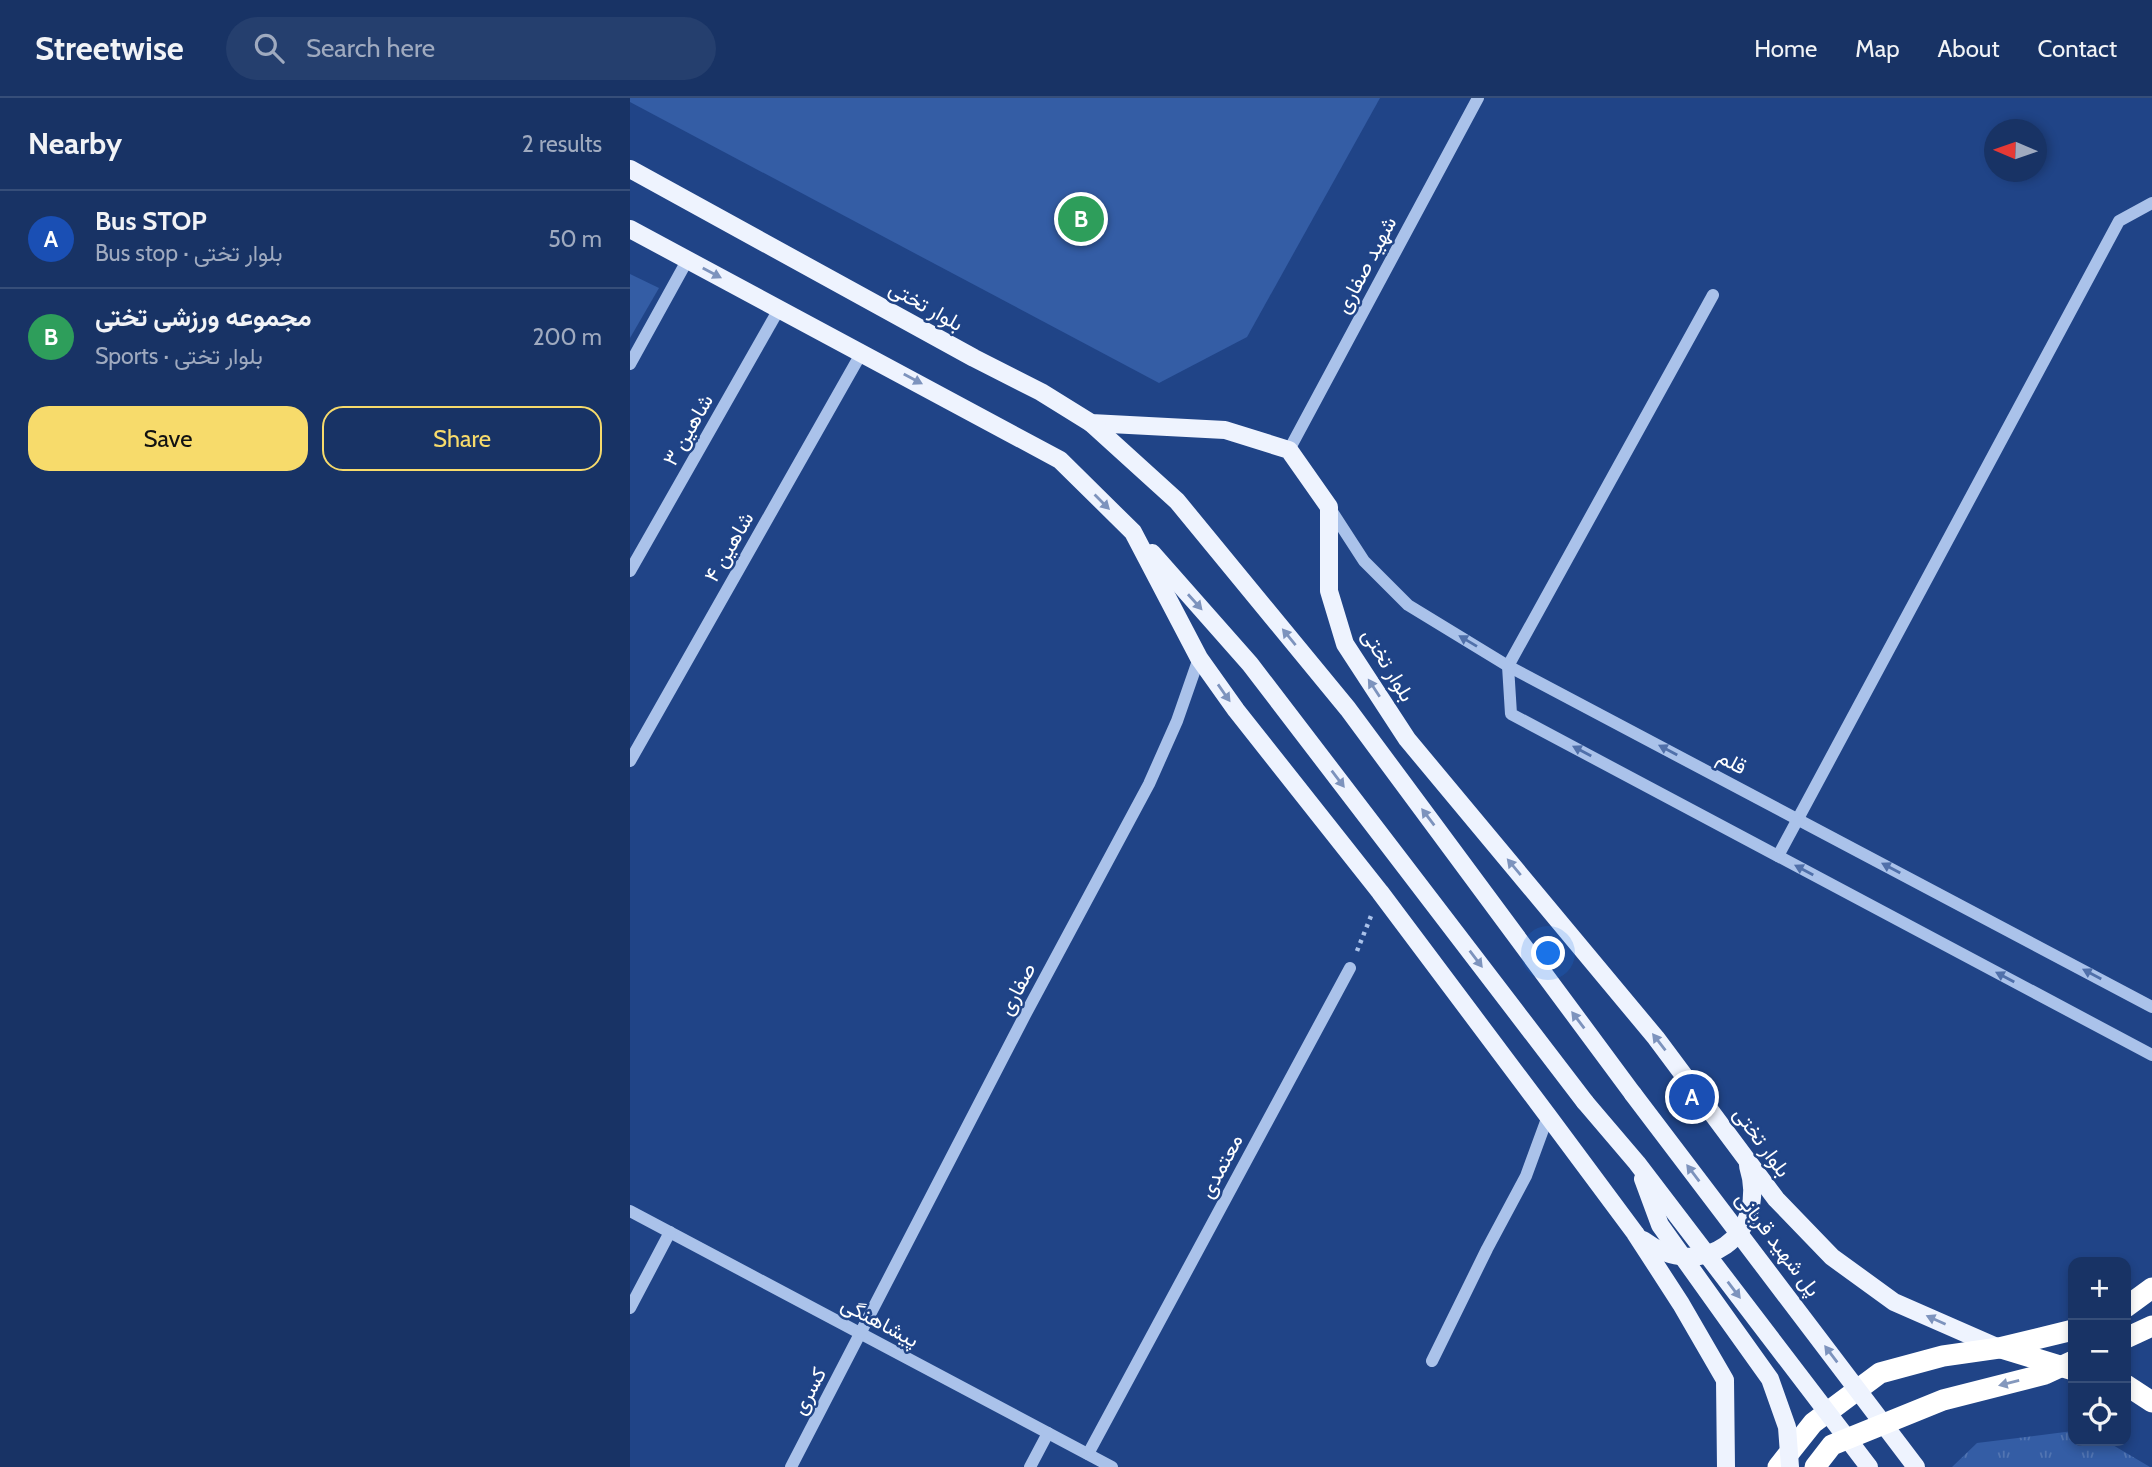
<!DOCTYPE html>
<html lang="en">
<head>
<meta charset="utf-8">
<style>
  :root { --surface:#183365; --page:#253f6e; --text:#f1f3f6; --muted:#9faabf; --line:#364e79; --accent:#f7db6b }
  body { margin:0; font-family:Cabin,Vazirmatn,sans-serif; background:var(--page); color:var(--text) }
  .controls { position:absolute; right:21px; bottom:21px; display:grid; overflow:hidden; border-radius:14px; box-shadow:0 4px 10px #0003 }
  .controls button { width:63px; height:63px; display:grid; place-items:center; padding:0; border:0; border-bottom:2px solid var(--line); background:var(--surface); color:var(--text); font:35px sans-serif }
  .compass { position:absolute; left:1354px; top:21px; width:63px; height:63px; border-radius:50%; background:var(--surface); box-shadow:0 4px 10px #0003; rotate:272deg }
  .you { position:absolute; left:919px; top:856px; width:24px; height:24px; margin:-18px; border:5px solid #fff; border-radius:50%; background:#1a73e8; box-shadow:0 0 0 10px #1a73e833 }
  .badge { display:grid; place-items:center; width:46px; height:46px; border-radius:50%; background:var(--accent); color:#fff; font-size:23px; font-weight:700 }
  .pin { position:absolute; translate:-50% -50%; border:4px solid #fff; box-shadow:0 2px 7px #0006 }
  .list { margin:0; padding:0; list-style:none }
  h2 { display:flex; justify-content:space-between; align-items:center; height:91px; margin:0; padding:0 28px; font-size:30px }
  h2 small { font-size:23px; font-weight:400; color:var(--muted) }
  .list li { display:grid; grid-template-columns:46px 1fr auto; gap:21px; align-items:center; box-sizing:border-box; height:98px; padding:0 28px; border-top:2px solid var(--line) }
  .list b { display:block; font-size:26px; white-space:nowrap }
  .list p { margin:0; font-size:23px; white-space:nowrap; color:var(--muted) }
  .list em { font-size:23px; font-style:normal; color:var(--muted) }
  .actions { display:flex; gap:14px; padding:21px 28px }
  .actions a { flex:1; padding:16px 0; border:2px solid var(--accent); border-radius:21px; text-align:center; font-size:24px; color:var(--accent) }
  .actions .main { background:var(--accent); color:#111 }
  .icon { flex:none; width:38px; height:38px; fill:none; stroke:currentColor; stroke-width:2; stroke-linecap:round; stroke-linejoin:round }
  .map { position:relative; flex:none; width:1522px; height:1369px; overflow:hidden }
  header { display:flex; align-items:center; gap:42px; box-sizing:border-box; height:98px; padding:0 35px; background:var(--surface); border-bottom:2px solid var(--line) }
  header strong { font-size:33px }
  nav { display:flex; gap:38px; margin-inline-start:auto; font-size:24px }
  .search { width:490px; height:63px; background:var(--page); display:flex; align-items:center; gap:18px; box-sizing:border-box; padding:0 24px; border-radius:38px; color:var(--muted); font-size:26px }
  main { display:flex }
  aside { flex:1; background:var(--surface) }
  .map>svg:first-child { display:block }
  .grass { fill:url(#grass-tufts) }
  .pitch { fill:#345da5 }
  .lines { fill:none; stroke-linecap:round; stroke-linejoin:round }
  .path { stroke:#aac2ea; stroke-width:4.5; stroke-dasharray:3.5 5; stroke-linecap:butt }
  .minor { stroke:#aac2ea; stroke-width:12 }
  .major { stroke:#eef3fe; stroke-width:18 }
  .highway { stroke:#fff; stroke-width:21 }
  .major-bridge { stroke:#eef3fe; stroke-width:18 }
  .highway-bridge { stroke:#fff; stroke-width:21 }
  .oneway { fill:#7d93bd }
  .oneway2 { fill:#5070aa }
  .oneway3 { fill:#8498bd }
  .labels { text-anchor:middle; stroke-width:5; stroke-linejoin:round; paint-order:stroke }
  .street-label { font-size:21px; fill:#fff; stroke:#204487 }
</style>
</head>
<body>
<header>
<strong>Streetwise</strong>
<div class="search"><svg class="icon" aria-label="search" viewBox="0 0 24 24"><circle cx="10" cy="10" r="6"/><path d="M15 15l6 6"/></svg>Search here</div>
<nav><a>Home</a><a>Map</a><a>About</a><a>Contact</a></nav>
</header>
<main>
<aside>
<h2>Nearby<small>2 results</small></h2>
<ul class="list">
<li><span class="badge" style="background:#1a4fb4">A</span><div><b>Bus STOP</b><p>Bus stop · بلوار تختی</p></div><em>50 m</em></li>
<li><span class="badge" style="background:#2e9e5b">B</span><div><b>مجموعه ورزشی تختی</b><p>Sports · بلوار تختی</p></div><em>200 m</em></li>
</ul>
<div class="actions"><a class="main">Save</a><a>Share</a></div>
</aside>
<div class="map">
<svg width="1522" height="1369" viewBox="0 0 1522 1369">
  <defs>
    <pattern id="grass-tufts" width="24" height="20" patternUnits="userSpaceOnUse" patternTransform="scale(1.75)"><rect width="24" height="20" fill="#345da5"/><path d="M3 7l-1-3M5 7V3M7 7l1-3M15 17l-1-3M17 17v-4M19 17l1-3" fill="none" stroke="#5275b2"/></pattern>
  </defs>
  <rect width="100%" height="100%" fill="#204487"/>
  <polygon class="grass" points="1443,1333 1443,1343 1476,1343 1520,1369 1322,1369 1347,1345"/>
  <g class="pitch">
    <polygon points="0,0 750,0 617,239 529,285 0,4"/>
    <polygon points="0,176 29,190 0,240"/>
  </g>
  <g class="lines">
    <polyline class="path" points="727,853 741,818"/>
    <g class="minor">
      <polyline points="1083,197 878,568 881,616 1522,957"/>
      <polyline points="0,266 58,161"/>
      <polyline points="659,352 848,0"/>
      <polyline points="699,409 734,463 778,507 878,568 1522,909"/>
      <polyline points="0,473 149,211"/>
      <polyline points="0,663 232,254"/>
      <polyline points="1148,758 1489,123 1522,105"/>
      <polyline points="0,1113 482,1369"/>
      <polyline points="0,1210 40,1134"/>
      <polyline points="802,1263 857,1151 896,1078 918,1018"/>
      <polyline points="458,1356 720,870"/>
      <polyline points="161,1369 395,917 519,686 547,623 569,560"/>
      <polyline points="400,1369 418,1335"/>
    </g>
    <g class="major">
      <polyline points="0,71 344,260 411,294 461,325 595,332 659,352 699,409 699,493 715,546 777,641 1026,940 1146,1101 1202,1159 1264,1204 1369,1250"/>
      <polyline points="0,131 430,362 503,434 569,560 606,612 750,794 918,1018 1005,1135 1051,1206 1095,1282 1096,1369"/>
      <polyline points="461,325 547,403 718,611 1003,996"/>
      <polyline points="522,455 620,566 955,1004"/>
      <path d="M1013,1142C1071,1186 1140,1137 1118,1068"/>
    </g>
    <g class="highway">
      <polyline points="1496,1209 1522,1190"/>
      <polyline points="1496,1240 1522,1228"/>
      <polyline points="1371,1250 1443,1272"/>
      <polyline points="1496,1287 1522,1304"/>
      <polyline points="1148,1369 1183,1325 1250,1275 1313,1258 1369,1250 1443,1232"/>
    </g>
    <g class="major-bridge">
      <polyline points="1003,996 1286,1369"/>
      <polyline points="955,1004 1007,1065 1239,1369"/>
      <polyline points="1013,1081 1030,1127 1140,1281 1157,1329 1160,1369"/>
    </g>
    <polyline class="highway-bridge" points="1185,1369 1202,1347 1313,1302 1415,1276 1443,1263"/>
  </g>
  <defs><path id="oneway-solid" d="M-6-.8H1V-3.2L6.5 0L1 3.2V.8H-6Z" transform="scale(1.75)"/></defs>
  <g class="oneway">
    <use href="#oneway-solid" transform="translate(82 175) rotate(28)"/>
    <use href="#oneway-solid" transform="translate(283 281) rotate(28)"/>
    <use href="#oneway-solid" transform="translate(472 404) rotate(45)"/>
    <use href="#oneway-solid" transform="translate(565 504) rotate(48)"/>
    <use href="#oneway-solid" transform="translate(659 539) rotate(-129)"/>
    <use href="#oneway-solid" transform="translate(744 590) rotate(-123)"/>
    <use href="#oneway-solid" transform="translate(594 595) rotate(55)"/>
    <use href="#oneway-solid" transform="translate(708 681) rotate(53)"/>
    <use href="#oneway-solid" transform="translate(798 719) rotate(-127)"/>
    <use href="#oneway-solid" transform="translate(884 769) rotate(-130)"/>
    <use href="#oneway-solid" transform="translate(846 861) rotate(53)"/>
    <use href="#oneway-solid" transform="translate(948 922) rotate(-127)"/>
    <use href="#oneway-solid" transform="translate(1029 944) rotate(-128)"/>
    <use href="#oneway-solid" transform="translate(1063 1075) rotate(-127)"/>
    <use href="#oneway-solid" transform="translate(1104 1192) rotate(53)"/>
    <use href="#oneway-solid" transform="translate(1306 1222) rotate(-156)"/>
    <use href="#oneway-solid" transform="translate(1201 1256) rotate(-127)"/>
  </g>
  <g class="oneway2">
    <use href="#oneway-solid" transform="translate(838 543) rotate(-149)"/>
    <use href="#oneway-solid" transform="translate(1038 652) rotate(-152)"/>
    <use href="#oneway-solid" transform="translate(952 653) rotate(-152)"/>
    <use href="#oneway-solid" transform="translate(1261 770) rotate(-152)"/>
    <use href="#oneway-solid" transform="translate(1174 772) rotate(-152)"/>
    <use href="#oneway-solid" transform="translate(1462 876) rotate(-152)"/>
    <use href="#oneway-solid" transform="translate(1375 879) rotate(-152)"/>
  </g>
  <use class="oneway3" href="#oneway-solid" transform="translate(1379 1285) rotate(166)"/>
  <g class="labels">
    <g class="street-label">
      <text transform="translate(736 167) rotate(-62)" y="7">شهید صفاری</text>
      <text transform="translate(296 208) rotate(29)" y="7">بلوار تختی</text>
      <text transform="translate(58 332) rotate(-60)" y="7">شاهین ۳</text>
      <text transform="translate(99 449) rotate(-60)" y="7">شاهین ۴</text>
      <text transform="translate(758 567) rotate(59)" y="7">بلوار تختی</text>
      <text transform="translate(1102 664) rotate(28)" y="7">قلم</text>
      <text transform="translate(387 891) rotate(-62)" y="7">صفاری</text>
      <text transform="translate(1132 1044) rotate(54)" y="7">بلوار تختی</text>
      <text transform="translate(591 1068) rotate(-62)" y="7">معتمدی</text>
      <text transform="translate(1148 1146) rotate(53)" y="7">پل شهید قربانی</text>
      <text transform="translate(250 1224) rotate(28)" y="7">پیشاهنگی</text>
      <text transform="translate(179 1293) rotate(-62)" y="7">کسری</text>
    </g>
  </g>
</svg>
<div class="controls">
<button>+</button>
<button>−</button>
<button><svg class="icon" aria-label="locate" viewBox="0 0 24 24"><circle cx="12" cy="12" r="6"/><path d="M12 2v4M12 18v4M2 12h4M18 12h4"/></svg></button>
</div>
<svg class="compass" viewBox="-18 -18 36 36"><path d="M0-13l5 13h-10z" fill="#e53935"/><path d="M0 13l5-13h-10z" fill="#9faabf"/></svg>
<div class="you"></div>
<div class="pin badge" style="left:1062px;top:999px;background:#1a4fb4">A</div>
<div class="pin badge" style="left:451px;top:121px;background:#2e9e5b">B</div>
</div>
</main>
</body>
</html>
